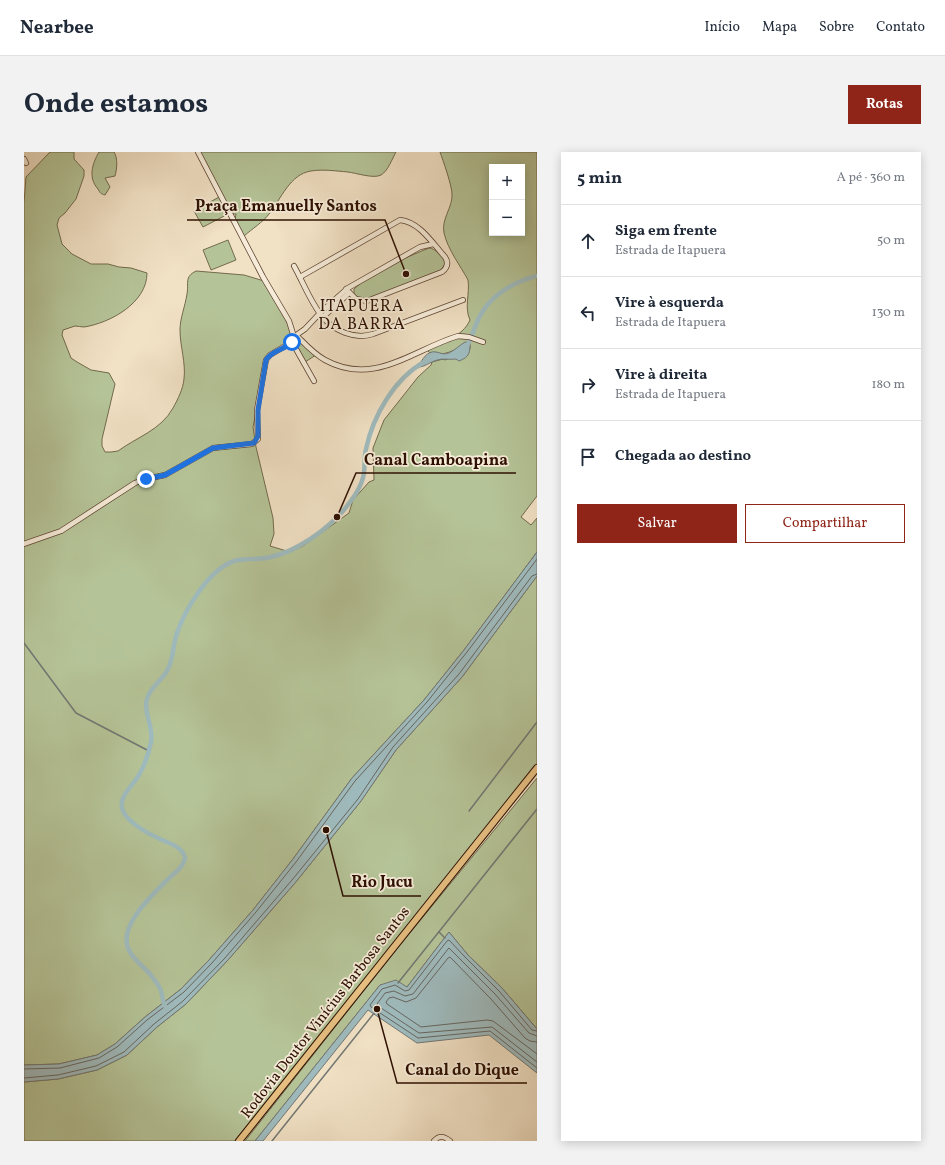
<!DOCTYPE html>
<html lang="pt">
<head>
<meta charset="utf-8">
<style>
  :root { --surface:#fff; --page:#f2f2f3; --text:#1f2937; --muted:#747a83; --line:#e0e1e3; --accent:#8f2418 }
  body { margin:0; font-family:Vollkorn,serif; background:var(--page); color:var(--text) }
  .controls { position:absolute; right:12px; top:12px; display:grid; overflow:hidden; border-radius:0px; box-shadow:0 2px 10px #0003 }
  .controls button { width:36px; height:36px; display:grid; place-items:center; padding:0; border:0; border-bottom:1px solid var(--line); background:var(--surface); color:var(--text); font:20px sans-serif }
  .stop { position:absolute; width:12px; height:12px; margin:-9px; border:3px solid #1a73e8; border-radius:50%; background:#fff }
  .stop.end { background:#1a73e8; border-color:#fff; box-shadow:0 1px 4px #0008 }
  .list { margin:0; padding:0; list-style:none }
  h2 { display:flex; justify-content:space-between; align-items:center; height:52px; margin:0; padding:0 16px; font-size:17px }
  h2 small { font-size:13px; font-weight:400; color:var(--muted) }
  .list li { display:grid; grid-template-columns:26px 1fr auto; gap:12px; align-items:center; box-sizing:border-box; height:72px; padding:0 16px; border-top:1px solid var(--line) }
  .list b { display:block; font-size:15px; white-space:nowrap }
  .list p { margin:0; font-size:13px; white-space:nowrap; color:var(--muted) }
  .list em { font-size:13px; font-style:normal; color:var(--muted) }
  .actions { display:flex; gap:8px; padding:12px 16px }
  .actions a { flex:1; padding:9px 0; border:1px solid var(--accent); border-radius:0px; text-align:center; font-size:14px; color:var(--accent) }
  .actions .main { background:var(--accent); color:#fff }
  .icon { flex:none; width:22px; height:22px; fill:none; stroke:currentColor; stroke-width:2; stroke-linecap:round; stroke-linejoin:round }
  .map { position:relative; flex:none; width:513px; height:989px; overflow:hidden; border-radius:0px }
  header { display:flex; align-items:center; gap:24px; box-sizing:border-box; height:56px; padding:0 20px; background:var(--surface); border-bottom:1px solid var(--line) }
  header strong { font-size:19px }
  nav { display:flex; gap:22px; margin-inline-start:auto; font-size:14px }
  .intro { display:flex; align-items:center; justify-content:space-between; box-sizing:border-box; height:96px; padding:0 24px }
  h1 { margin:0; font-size:28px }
  .button { padding:10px 18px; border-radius:0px; background:var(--accent); color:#fff; font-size:14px; font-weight:700 }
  main { display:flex; gap:24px; padding:0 24px }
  aside { flex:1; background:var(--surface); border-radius:0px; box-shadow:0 2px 10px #0003 }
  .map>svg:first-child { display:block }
  .green { fill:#b5c498; stroke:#726a4d; fill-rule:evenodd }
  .water { fill:#9fbbbe; stroke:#727773 }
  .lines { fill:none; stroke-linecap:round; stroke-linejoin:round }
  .shore { stroke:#666660; stroke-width:1 }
  .stream { stroke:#727773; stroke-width:1.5 }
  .canal { stroke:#9fbbbe; stroke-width:4.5 }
  .minor-casing { stroke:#5f4433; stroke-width:6 }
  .major-casing { stroke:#2e1002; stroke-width:8 }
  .minor { stroke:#f6ecd9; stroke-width:4.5 }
  .major { stroke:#e8c082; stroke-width:6 }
  .route { stroke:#1a73e8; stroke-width:5 }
  .labels { text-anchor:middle; stroke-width:3.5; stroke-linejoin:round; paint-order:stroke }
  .street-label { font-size:15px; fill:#2e1002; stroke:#f6ecd9 }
  .neighbourhood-label { font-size:16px; letter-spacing:1px; fill:#2e1002; stroke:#f6ecd9 }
  .leader { fill:none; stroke:#2e1002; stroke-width:1.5 }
  .callout-dot { fill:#2e1002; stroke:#f6ecd9; stroke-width:1.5 }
  .callout-label { font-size:16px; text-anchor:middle; font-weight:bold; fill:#2e1002; stroke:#f6ecd9; stroke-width:3.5; stroke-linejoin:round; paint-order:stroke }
</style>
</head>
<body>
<header>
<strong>Nearbee</strong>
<nav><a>Início</a><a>Mapa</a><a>Sobre</a><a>Contato</a></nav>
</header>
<div class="intro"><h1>Onde estamos</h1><a class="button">Rotas</a></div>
<main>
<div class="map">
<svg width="513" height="989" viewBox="0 0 513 989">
  <rect width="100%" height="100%" fill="#f1e1c5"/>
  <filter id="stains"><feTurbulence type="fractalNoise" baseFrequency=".005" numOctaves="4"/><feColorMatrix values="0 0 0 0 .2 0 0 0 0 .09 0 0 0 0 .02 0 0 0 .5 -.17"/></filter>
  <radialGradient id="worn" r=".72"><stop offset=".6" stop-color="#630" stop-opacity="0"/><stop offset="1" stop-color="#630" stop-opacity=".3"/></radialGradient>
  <g class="green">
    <path d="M26,0H50V7L60,18V24L52,47L41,61L35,66L33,73L38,92L48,102L67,112H84L95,115L107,116L123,121C123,151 86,171 60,175C57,175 54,174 51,174C47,175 43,177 39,178L38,183L47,206L53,210L67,218L85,221L91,232L78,287V294L81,300H87L94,299C113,285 137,278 149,256C154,247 159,237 160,227C162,211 156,194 156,178C156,166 161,155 163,142C165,131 160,125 172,119L220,123L240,129L264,172L268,184L266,191L243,204L229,275L232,295L249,366L250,382L246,394L266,400L279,394L325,361L329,348L345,330L350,328L349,296L360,268L394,225L407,213L408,210L419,207L421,208L446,197V190C440,193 428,200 422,201C416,203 412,199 406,201L401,196C418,189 438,186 446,168C440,155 446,142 444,128C436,113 424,98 420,81C417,67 429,55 428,42C428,34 419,8 416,0H513V344L497,365L507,373L513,366V400L440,498L400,548L328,626L269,707L229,758L185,808L157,837L121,865L91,892L73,903L35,912L0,913V51L2,25ZM468,15H498V81H468Z"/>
    <path d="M75,0H90C94,6 93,17 91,24L81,26L86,35L81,43C77,42 76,41 74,37C64,26 68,12 75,0Z"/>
    <path d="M173,0H372C368,7 364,19 357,23C350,27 332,21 324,20C312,19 299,17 287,19C266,22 257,47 245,62C239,70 228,77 220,84L211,67L212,62H208Z"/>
    <polygon points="195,45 204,62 179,75 170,59"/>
    <polygon points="204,88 212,108 187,118 179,98"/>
    <path d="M405,96C411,96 419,105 422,111L420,117L342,148L336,147L330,142V137L337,131L381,106Z"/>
    <polygon points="275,190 292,203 281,210 273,194 273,191"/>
    <polygon points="513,424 513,615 371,789 211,989 0,989 0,930 34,927 73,918 103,903 133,875 162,852 204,808 271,731 337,649 372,598 438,525"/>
    <polygon points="513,626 513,877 478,836 444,803 425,780 383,835 356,833 231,989 221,989 376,793"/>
  </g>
  <g class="water">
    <path d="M441,190H446C446,200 446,205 435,209L432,207C426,208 419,206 413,208C406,210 401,215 394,215C398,208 403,198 412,200C417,201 420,203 425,201C431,198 436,193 441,190Z"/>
    <polygon points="513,400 513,424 438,525 372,598 337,649 271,731 204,808 162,852 133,875 103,903 73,918 34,927 0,930 0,913 35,912 73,903 91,892 121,865 157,837 185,808 229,758 269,707 328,626 400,548 440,498"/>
    <polygon points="425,780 444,803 478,836 513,877 513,921 465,883 393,891 344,858 239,989 231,989 356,833 372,828 383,835"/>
  </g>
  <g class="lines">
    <g class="shore">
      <polyline points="513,879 508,878 475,839 441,805 425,788 423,789 385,838 381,839 371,833 358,837 346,853 347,855 394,886 466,879 513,916"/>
      <polyline points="513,884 505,881 471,842 425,796 424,797 389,842 381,844 370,839 361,841 353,852 354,854 395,881 468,875 513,910"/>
      <polyline points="513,890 506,889 501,886 467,847 426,805 424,806 392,846 382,850 369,845 365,846 362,850 363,852 397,875 463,868 469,869 513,902"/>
      <polyline points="0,917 36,916 75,906 93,895 123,868 160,840 188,811 232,760 272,710 331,629 403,550 443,500 513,407"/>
      <polyline points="0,926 34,923 72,914 100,900 130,872 159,849 201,806 268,728 334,647 369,595 435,522 508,424 513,422"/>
    </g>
    <g class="stream">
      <polyline points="0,491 52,561 125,599"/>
      <polyline points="445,659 513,570"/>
      <polyline points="415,780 421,786"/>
      <polyline points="374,831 513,657"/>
      <polyline points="248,989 351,860"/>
    </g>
    <g class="canal">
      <path d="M443,194C449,183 451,172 457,162C468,142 492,129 513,124"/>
      <path d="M141,854C138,849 139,844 137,839C136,835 132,830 129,826C122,815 108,808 104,796C95,773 129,742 144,727C150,721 159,716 161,706C158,694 146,692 136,687C124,682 101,669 98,656C95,643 111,632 116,621C121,612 125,600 127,590C130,575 119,561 123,547C126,535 139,528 144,517C149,507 149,495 152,484C160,459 184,418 210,409C222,406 235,408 247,405C273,399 301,379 319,359C328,348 338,335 340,321C341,313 340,305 342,297C349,264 370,227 400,210"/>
    </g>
    <g class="minor-casing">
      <g id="minor">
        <polyline points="0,7 2,11"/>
        <path d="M270,114C279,130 286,149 297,163C309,179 331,188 349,182L439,148"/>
        <path d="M276,125L376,68C396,70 409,92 421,105C425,111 423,116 418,120L343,149L332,147L322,137"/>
        <polyline points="299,165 325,141"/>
        <polyline points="271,184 281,177 296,161 324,136 396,95 409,92"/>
        <path d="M273,184C281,192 290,202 301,208C350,235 388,198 434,184L445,185L459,190"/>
        <polyline points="268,190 290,229"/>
        <polyline points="0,392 37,379 111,331 122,327 141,323 189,296 228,292 234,287 233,258 242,208 246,203 268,190 270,185 265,169 239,125 174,0"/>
        <path d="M410,989C415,983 420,984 426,989"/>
      </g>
    </g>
    <g class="major-casing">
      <polyline id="major" points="215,989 513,616"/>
    </g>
    <use href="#minor" class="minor"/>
    <use href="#major" class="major"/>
  </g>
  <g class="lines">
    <path class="route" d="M122,327L141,323L189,296L230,291L234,284V258L242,208C248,198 261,198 268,190"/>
  </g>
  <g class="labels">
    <g class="street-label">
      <text transform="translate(301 860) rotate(-52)" y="5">Rodovia Doutor Vinícius Barbosa Santos</text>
    </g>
    <g class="neighbourhood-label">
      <text x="338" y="159">ITAPUERA<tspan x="338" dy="18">DA BARRA</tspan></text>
    </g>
  </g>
  <path class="leader" d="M382 122L361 68H163M313 365L332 321H492M302 678L319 744H397M353 857L373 931H503"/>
  <g class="callout-dot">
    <circle cx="382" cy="122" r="4"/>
    <circle cx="313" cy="365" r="4"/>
    <circle cx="302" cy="678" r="4"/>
    <circle cx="353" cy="857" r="4"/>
  </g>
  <g class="callout-label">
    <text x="262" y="59">Praça Emanuelly Santos</text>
    <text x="412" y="313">Canal Camboapina</text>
    <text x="358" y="735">Rio Jucu</text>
    <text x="438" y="923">Canal do Dique</text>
  </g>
  <rect width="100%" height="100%" filter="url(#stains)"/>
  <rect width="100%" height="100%" fill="url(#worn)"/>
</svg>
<div class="controls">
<button>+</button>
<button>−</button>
</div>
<div class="stop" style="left:268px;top:190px"></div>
<div class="stop end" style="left:122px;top:327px"></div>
</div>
<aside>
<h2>5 min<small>A pé · 360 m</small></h2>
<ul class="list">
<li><svg class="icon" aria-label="ahead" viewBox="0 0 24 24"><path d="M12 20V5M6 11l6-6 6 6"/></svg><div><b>Siga em frente</b><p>Estrada de Itapuera</p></div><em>50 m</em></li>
<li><svg class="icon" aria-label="left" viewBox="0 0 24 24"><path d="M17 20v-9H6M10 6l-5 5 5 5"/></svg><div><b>Vire à esquerda</b><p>Estrada de Itapuera</p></div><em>130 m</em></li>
<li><svg class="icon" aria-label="right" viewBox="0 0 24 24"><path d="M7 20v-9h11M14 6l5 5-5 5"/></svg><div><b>Vire à direita</b><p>Estrada de Itapuera</p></div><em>180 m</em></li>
<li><svg class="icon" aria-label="arrive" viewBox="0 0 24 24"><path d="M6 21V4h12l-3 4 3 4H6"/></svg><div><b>Chegada ao destino</b></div></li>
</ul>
<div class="actions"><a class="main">Salvar</a><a>Compartilhar</a></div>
</aside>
</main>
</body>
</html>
